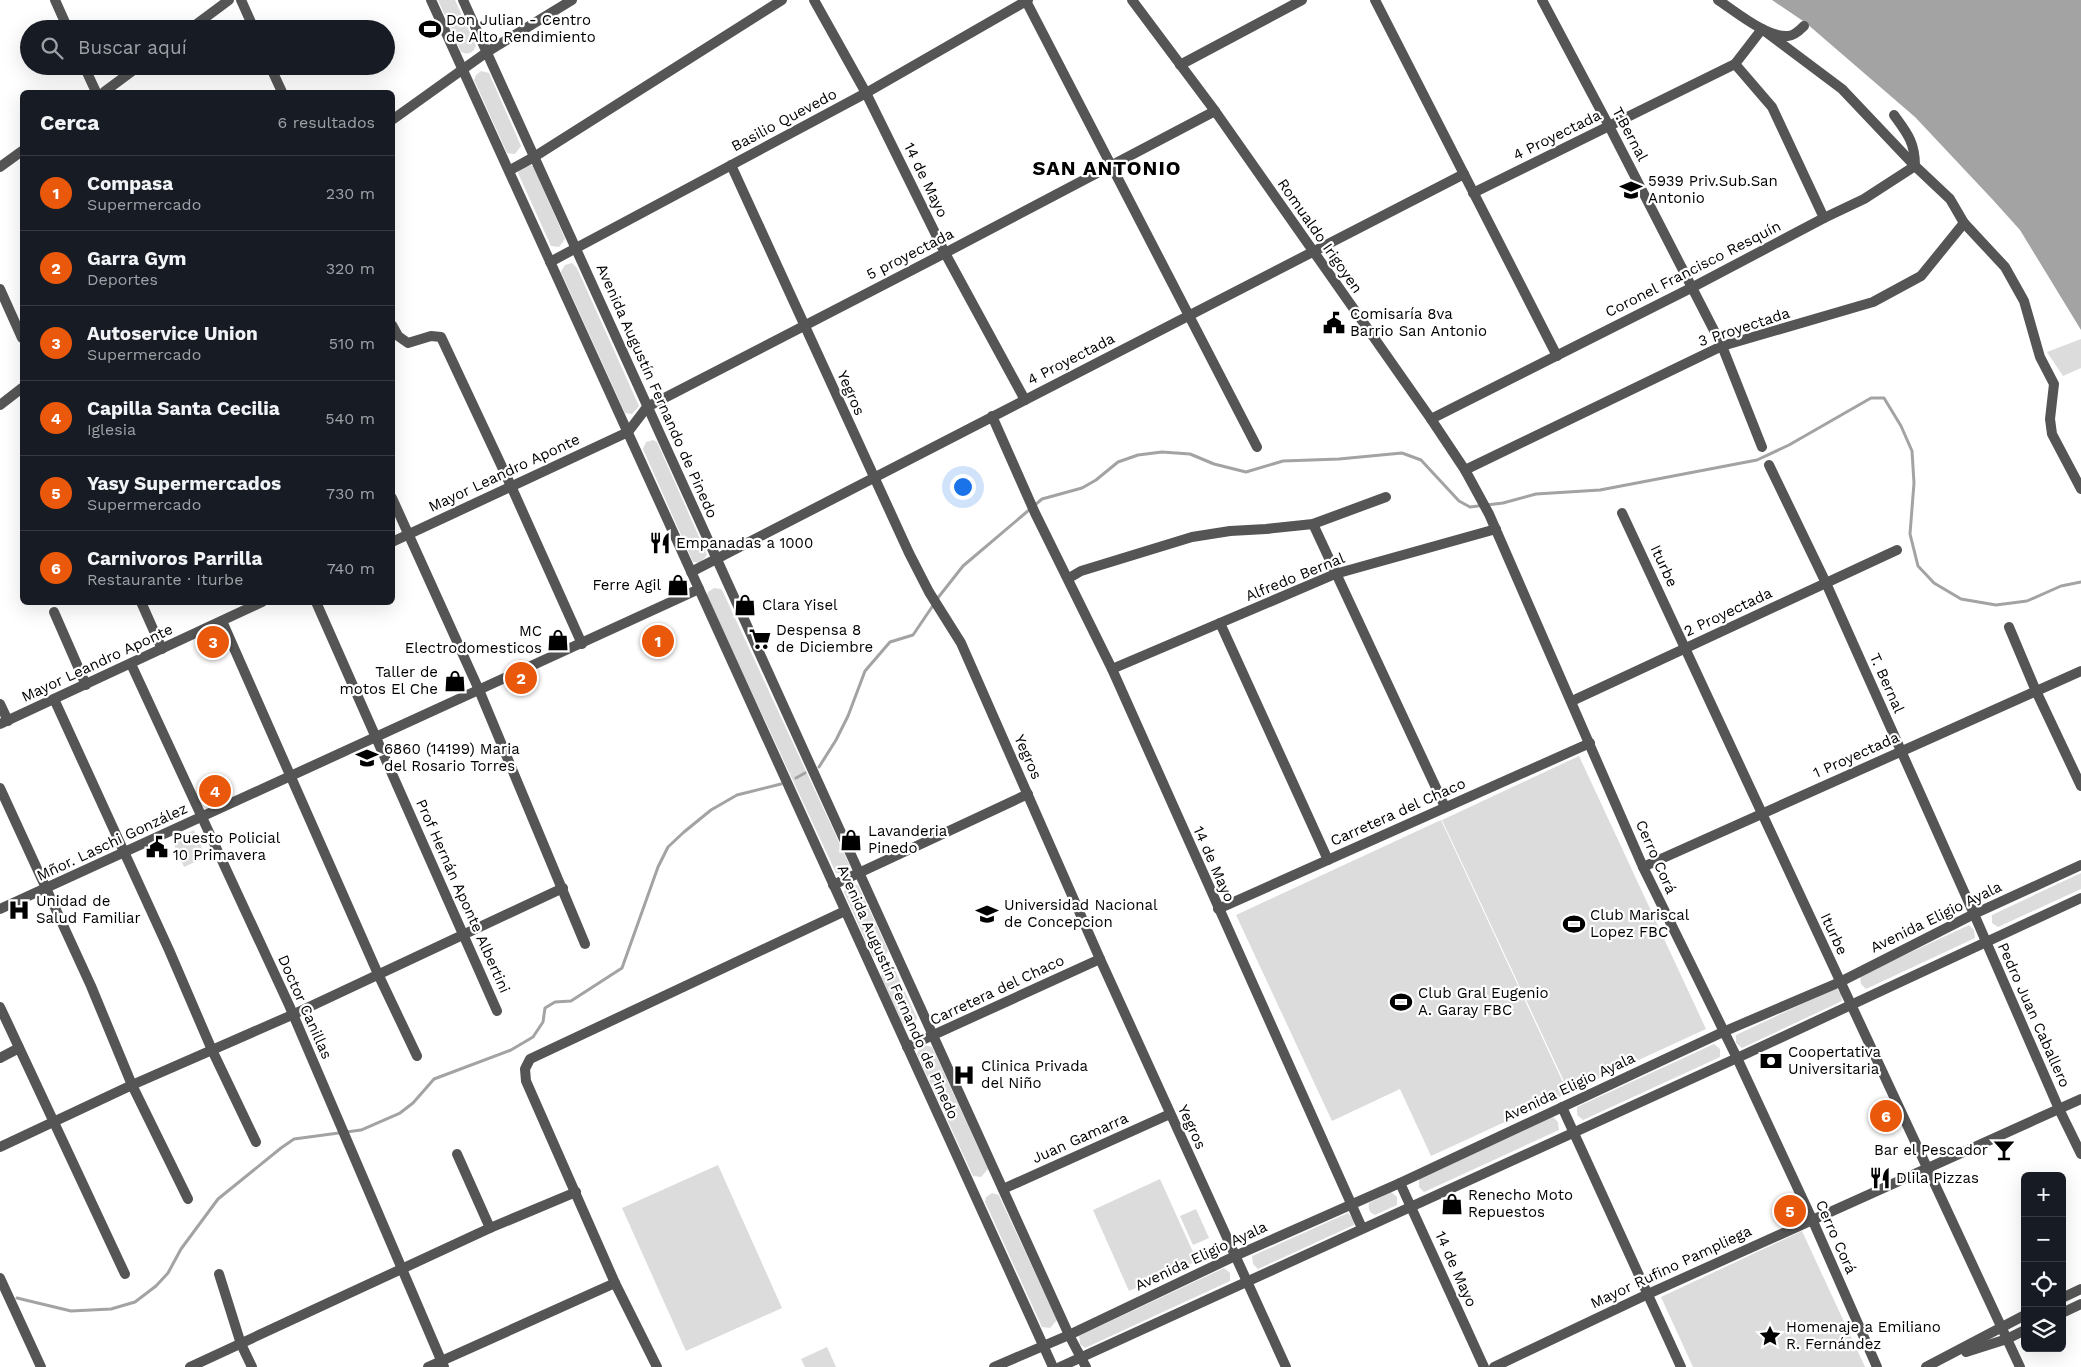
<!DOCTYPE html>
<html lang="es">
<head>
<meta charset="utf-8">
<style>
  :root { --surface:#171b24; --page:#242831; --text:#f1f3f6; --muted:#9ea1a6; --line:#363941; --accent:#ea580c }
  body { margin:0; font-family:"Work Sans",sans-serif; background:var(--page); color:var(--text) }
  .controls { position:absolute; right:15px; bottom:15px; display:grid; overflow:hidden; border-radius:8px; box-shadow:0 5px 20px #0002 }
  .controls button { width:45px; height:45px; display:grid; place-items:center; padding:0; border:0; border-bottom:1px solid var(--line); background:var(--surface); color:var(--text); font:25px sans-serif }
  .you { position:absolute; left:962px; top:486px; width:18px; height:18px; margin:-12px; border:4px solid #fff; border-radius:50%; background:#1a73e8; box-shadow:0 0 0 8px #1a73e833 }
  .badge { display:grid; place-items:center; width:32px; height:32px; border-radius:50%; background:var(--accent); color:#fff; font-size:16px; font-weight:700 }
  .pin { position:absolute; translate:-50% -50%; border:2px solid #fff; box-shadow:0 1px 5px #0006 }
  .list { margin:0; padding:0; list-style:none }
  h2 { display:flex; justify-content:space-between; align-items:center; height:65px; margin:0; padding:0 20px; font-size:21px }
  h2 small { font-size:16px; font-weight:400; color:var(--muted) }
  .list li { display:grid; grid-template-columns:32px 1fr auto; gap:15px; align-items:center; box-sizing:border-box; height:75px; padding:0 20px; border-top:1px solid var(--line) }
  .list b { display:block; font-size:19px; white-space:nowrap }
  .list p { margin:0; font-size:16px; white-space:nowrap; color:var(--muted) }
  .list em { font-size:16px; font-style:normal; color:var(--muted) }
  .icon { flex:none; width:28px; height:28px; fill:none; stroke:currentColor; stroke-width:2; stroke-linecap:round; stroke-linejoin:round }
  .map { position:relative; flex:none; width:2081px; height:1367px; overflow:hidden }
  .search { position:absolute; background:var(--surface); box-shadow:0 5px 20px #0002; left:20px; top:20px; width:375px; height:55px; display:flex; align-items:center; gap:12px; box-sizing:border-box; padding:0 18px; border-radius:28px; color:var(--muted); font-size:19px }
  .panel { position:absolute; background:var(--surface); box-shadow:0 5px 20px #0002; left:20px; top:90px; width:375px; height:515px; border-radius:8px }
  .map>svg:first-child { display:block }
  .green { fill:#dcdcdc }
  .water { fill:#a3a3a3 }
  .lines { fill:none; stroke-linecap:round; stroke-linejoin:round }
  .stream { stroke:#a3a3a3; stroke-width:3 }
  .minor { stroke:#555; stroke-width:10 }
  .tertiary { stroke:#555; stroke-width:10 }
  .labels { text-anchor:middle; stroke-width:4.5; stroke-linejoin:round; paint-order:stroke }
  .poi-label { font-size:15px; fill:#000; stroke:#fff; text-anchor:start }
  .street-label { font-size:15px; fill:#000; stroke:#fff }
  .district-label { font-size:20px; font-weight:bold; letter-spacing:1px; fill:#000; stroke:#fff }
</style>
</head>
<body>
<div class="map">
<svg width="2081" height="1367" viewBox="0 0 2081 1367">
  <rect width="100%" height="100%" fill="#fff"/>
  <g class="green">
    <path d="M438,0H455L476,46C473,53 469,55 461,52Z"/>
    <polygon points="481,71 489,73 521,146 515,154 507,153 474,80 476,75"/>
    <polygon points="529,165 533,166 565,239 559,247 551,246 518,173 520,169"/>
    <polygon points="572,263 577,268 639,406 632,414 625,413 561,272 565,265"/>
    <polygon points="2081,339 2081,368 2063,376 2047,352"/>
    <polygon points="653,440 657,442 707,555 700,563 693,562 643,449 646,442"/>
    <polygon points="714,588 721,589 723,592 850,866 846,873 836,873 707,596 708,592"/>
    <polygon points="1579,756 1706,1029 1569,1092 1442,820"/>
    <polygon points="1441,820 1568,1093 1431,1156 1400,1089 1332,1121 1236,915"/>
    <polygon points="194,830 206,857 184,867 172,840"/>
    <polygon points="2081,873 2081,889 1998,927 1992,923 1992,915"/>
    <path d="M854,884L858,885L888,950C885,958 881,959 873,957L844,892L848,885Z"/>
    <polygon points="1969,925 1974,930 1975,938 1866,989 1861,984 1860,976"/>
    <path d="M888,968L895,970L917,1018C915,1025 911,1027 903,1024L881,977L883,972Z"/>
    <polygon points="1836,988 1841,993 1842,1001 1742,1048 1736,1043 1736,1035"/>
    <polygon points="1714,1044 1720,1049 1720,1057 1583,1120 1577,1115 1577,1107"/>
    <polygon points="924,1045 932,1047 988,1169 981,1177 973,1176 917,1054 921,1047"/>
    <polygon points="1553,1117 1558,1122 1559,1130 1424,1192 1419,1187 1419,1179"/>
    <polygon points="718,1165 782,1308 686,1351 622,1208"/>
    <polygon points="1160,1179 1197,1261 1129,1291 1093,1210"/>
    <path d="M1391,1192L1397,1197V1205L1375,1215C1369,1213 1368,1208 1369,1203Z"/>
    <polygon points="992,1193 999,1195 1000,1198 1057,1320 1050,1328 1042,1327 985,1202 986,1197"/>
    <polygon points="1196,1209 1209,1238 1193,1245 1180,1216"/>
    <polygon points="1348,1213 1355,1221 1354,1225 1258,1269 1253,1264 1252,1256"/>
    <polygon points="1802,1231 1865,1367 1693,1367 1661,1297"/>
    <polygon points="1224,1268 1230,1273 1230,1281 1085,1348 1080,1344 1079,1336"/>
    <polygon points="827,1347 836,1367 805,1367 801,1359"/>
  </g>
  <polygon class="water" points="1772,0 2081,0 2081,330 2020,230 1993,200 1915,117 1806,23"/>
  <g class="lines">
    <g class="stream">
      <polyline points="937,599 963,566 1042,499 1082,488 1096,480 1118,462 1138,455 1162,452 1190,454 1214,464 1246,472 1283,461 1339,459 1402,453 1421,460 1459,501 1470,507 1503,503 1536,494 1600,490 1757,460 1789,445 1871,398 1884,398 1901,426 1912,451 1914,483 1910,534 1918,566 1934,583 1961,599 1996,605 2027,601 2061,586 2081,582"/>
      <polyline points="819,767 836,740 848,716 865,671 890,642 913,635 934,604"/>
      <polyline points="796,778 805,773"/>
      <polyline points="17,1298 71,1311 111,1309 135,1302 156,1286 168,1273 181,1249 218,1199 281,1148 294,1139 361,1130 400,1113 413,1103 434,1079 511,1050 533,1037 543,1022 545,1008 555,1002 571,1001 622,968 658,867 668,847 684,832 711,810 737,795 781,784"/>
    </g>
    <g class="minor">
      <polyline points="55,0 68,29"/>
      <polyline points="241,0 254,29"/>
      <polyline points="814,0 866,93 945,253 1025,400"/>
      <polyline points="1375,0 1557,356"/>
      <polyline points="1542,0 1609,126 1722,346 1762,447"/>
      <path d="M1718,0C1735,11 1767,38 1788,36C1794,36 1800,30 1804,26"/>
      <path d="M1026,1C1104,149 1179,299 1257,447"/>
      <polyline points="190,29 229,0"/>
      <polyline points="1735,64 1772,107 1824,218"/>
      <polyline points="1180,65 1302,0"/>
      <polyline points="84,66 96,92"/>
      <polyline points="270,66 282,92"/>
      <polyline points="104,92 139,66"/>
      <polyline points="392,120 487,52 572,0"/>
      <polyline points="731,165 909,553 929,592 961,643 1100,959 1286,1367"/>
      <polyline points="0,167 22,151"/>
      <polyline points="510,170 534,157 782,0"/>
      <polyline points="1473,193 1735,64 1762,29 1842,89 1915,166 1950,199 1964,223 2005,267 2024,301 2040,357 2054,384 2050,419 2052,434 2081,489"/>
      <polyline points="550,262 866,93 1028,0"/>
      <polyline points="0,289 22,338"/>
      <polyline points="392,325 398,336 408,343 431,336 441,337 511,486 582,644"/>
      <polyline points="0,405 22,388"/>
      <polyline points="992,416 1035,513 1112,669 1362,1228"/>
      <path d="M1431,419L1693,287L1824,218L1864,199L1915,166C1915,142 1907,133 1894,115"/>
      <polyline points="1769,465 1826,583 1974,914 2059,1109 2081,1154"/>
      <polyline points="1465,470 1722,346 1873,302 1921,276 1964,223"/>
      <polyline points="392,498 479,690 585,944"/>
      <polyline points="1622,513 2020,1367"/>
      <polyline points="1313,524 1445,807"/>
      <polyline points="392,542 628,432 647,407 945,253 1215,111"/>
      <polyline points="691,572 1464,174"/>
      <polyline points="1069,578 1081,571 1192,537 1230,531 1266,529 1313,524 1386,497"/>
      <polyline points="141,602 162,649"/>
      <polyline points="316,602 497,1011"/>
      <polyline points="54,612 86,685"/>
      <polyline points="222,621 378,974 417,1056"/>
      <polyline points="1220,623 1328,860"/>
      <polyline points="2009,627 2036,691 2081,786"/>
      <polyline points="131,664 289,1005 444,1367"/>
      <polyline points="1112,669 1335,574 1496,529"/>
      <polyline points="54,699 169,950 212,1050 256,1142"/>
      <polyline points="1572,701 1897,550"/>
      <polyline points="0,704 8,721"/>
      <polyline points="0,724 262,602"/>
      <polyline points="0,788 91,986 132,1085 188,1199"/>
      <polyline points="1643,867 2081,671"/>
      <polyline points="833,885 1028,794"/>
      <polyline points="0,909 699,589"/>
      <polyline points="1218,909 1590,743"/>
      <polyline points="0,1007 125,1274"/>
      <polyline points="907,1047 1100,959"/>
      <polyline points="0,1058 19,1048"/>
      <polyline points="1562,1107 1681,1367"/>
      <polyline points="0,1147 132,1085 292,1015 563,888"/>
      <polyline points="457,1154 490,1228"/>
      <polyline points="1400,1183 1484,1367"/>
      <polyline points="1003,1189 1170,1114"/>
      <polyline points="219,1274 241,1344 252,1367"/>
      <polyline points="0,1278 41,1367"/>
      <polyline points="2062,1298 2081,1289"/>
      <polyline points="2062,1313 2081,1304"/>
      <polyline points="1966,1352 2007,1339 2025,1330"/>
      <polyline points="190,1367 490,1228 576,1192"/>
      <polyline points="428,1367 615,1283"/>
      <polyline points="657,1367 615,1283 526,1081 525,1069 530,1059 845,911"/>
      <polyline points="1494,1367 1648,1294 2081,1099"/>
      <polyline points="1926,1367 2025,1315"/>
    </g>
    <g class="tertiary">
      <polyline points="431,0 1053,1367"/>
      <polyline points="463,0 1069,1335 1086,1367"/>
      <polyline points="1132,0 1215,111 1431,419 1465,470 1489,514 1643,867 1737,1058 1812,1219 1877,1367"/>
      <polyline points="994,1367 1069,1335 1235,1256 1400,1183 1723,1032 1840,982 1974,914 2081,865"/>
      <polyline points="1060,1367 1737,1058 2081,898"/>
    </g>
  </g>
  <defs>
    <g id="stadium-bare" transform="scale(1.725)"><path d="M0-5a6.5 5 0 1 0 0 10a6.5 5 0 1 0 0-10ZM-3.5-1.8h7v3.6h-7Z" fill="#000" stroke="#fff" stroke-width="2.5" paint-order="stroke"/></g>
    <g id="school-bare" transform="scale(1.725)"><path d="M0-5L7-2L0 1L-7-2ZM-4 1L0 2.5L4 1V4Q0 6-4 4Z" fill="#000" stroke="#fff" stroke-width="2.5" paint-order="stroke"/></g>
    <g id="civic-bare" transform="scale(1.725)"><path d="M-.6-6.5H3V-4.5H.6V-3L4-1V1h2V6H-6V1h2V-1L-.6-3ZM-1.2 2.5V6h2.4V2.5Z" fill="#000" stroke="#fff" stroke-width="2.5" paint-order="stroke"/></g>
    <g id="restaurant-bare" transform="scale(1.725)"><path d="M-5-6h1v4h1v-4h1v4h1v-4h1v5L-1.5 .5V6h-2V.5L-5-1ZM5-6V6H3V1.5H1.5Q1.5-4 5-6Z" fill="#000" stroke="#fff" stroke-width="2.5" paint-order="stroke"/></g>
    <g id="shop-bare" transform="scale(1.725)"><path d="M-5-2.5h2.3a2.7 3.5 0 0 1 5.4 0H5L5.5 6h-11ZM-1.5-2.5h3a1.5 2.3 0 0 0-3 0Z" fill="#000" stroke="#fff" stroke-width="2.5" paint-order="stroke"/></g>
    <g id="supermarket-bare" transform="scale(1.725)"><path d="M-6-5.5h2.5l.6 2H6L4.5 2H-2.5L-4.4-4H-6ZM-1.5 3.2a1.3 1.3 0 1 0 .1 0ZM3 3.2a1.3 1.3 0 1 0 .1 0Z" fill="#000" stroke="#fff" stroke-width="2.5" paint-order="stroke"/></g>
    <g id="hospital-bare" transform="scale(1.725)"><path d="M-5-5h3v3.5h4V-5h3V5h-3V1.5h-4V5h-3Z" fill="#000" stroke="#fff" stroke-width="2.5" paint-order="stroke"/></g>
    <g id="university-bare" transform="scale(1.725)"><path d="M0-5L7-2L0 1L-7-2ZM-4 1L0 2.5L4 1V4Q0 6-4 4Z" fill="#000" stroke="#fff" stroke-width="2.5" paint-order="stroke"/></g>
    <g id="bank-bare" transform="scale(1.725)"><path d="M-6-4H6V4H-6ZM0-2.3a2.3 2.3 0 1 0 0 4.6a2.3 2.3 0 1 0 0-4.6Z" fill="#000" stroke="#fff" stroke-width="2.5" paint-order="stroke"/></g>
    <g id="bar-bare" transform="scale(1.725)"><path d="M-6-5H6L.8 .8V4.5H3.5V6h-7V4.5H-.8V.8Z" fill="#000" stroke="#fff" stroke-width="2.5" paint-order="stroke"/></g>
    <g id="sight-bare" transform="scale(1.725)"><path d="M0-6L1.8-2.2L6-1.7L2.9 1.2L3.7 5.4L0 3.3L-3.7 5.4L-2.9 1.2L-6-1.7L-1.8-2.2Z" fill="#000" stroke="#fff" stroke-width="2.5" paint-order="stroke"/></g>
  </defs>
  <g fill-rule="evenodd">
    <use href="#stadium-bare" x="430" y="29"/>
    <use href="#school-bare" x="1631" y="190"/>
    <use href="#civic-bare" x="1334" y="323"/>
    <use href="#restaurant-bare" x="660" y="543"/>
    <use href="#shop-bare" x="678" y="585"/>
    <use href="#shop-bare" x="745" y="605"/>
    <use href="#supermarket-bare" x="760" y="639"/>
    <use href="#shop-bare" x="558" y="640"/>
    <use href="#shop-bare" x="455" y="681"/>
    <use href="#school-bare" x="367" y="758"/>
    <use href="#shop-bare" x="851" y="840"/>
    <use href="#civic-bare" x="157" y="847"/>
    <use href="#hospital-bare" x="19" y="910"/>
    <use href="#university-bare" x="987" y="914"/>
    <use href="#stadium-bare" x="1574" y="924"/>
    <use href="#stadium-bare" x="1401" y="1002"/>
    <use href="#bank-bare" x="1771" y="1061"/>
    <use href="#hospital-bare" x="964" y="1075"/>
    <use href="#bar-bare" x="2004" y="1150"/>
    <use href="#restaurant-bare" x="1880" y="1178"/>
    <use href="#shop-bare" x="1452" y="1204"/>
    <use href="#sight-bare" x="1770" y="1336"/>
  </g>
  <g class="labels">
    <g class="poi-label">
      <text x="446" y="25">Don Julian - Centro<tspan x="446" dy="17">de Alto Rendimiento</tspan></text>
      <text x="1648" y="186">5939 Priv.Sub.San<tspan x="1648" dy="17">Antonio</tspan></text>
      <text x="1350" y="319">Comisaría 8va<tspan x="1350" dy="17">Barrio San Antonio</tspan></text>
      <text x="676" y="548">Empanadas a 1000</text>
      <text x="661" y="590" text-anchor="end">Ferre Agil</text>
      <text x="762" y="610">Clara Yisel</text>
      <text x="776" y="635">Despensa 8<tspan x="776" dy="17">de Diciembre</tspan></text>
      <text x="542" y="636" text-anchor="end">MC<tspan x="542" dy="17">Electrodomesticos</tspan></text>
      <text x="438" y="677" text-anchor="end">Taller de<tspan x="438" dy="17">motos El Che</tspan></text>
      <text x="384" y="754">6860 (14199) Maria<tspan x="384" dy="17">del Rosario Torres</tspan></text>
      <text x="868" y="836">Lavanderia<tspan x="868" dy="17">Pinedo</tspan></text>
      <text x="173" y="843">Puesto Policial<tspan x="173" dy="17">10 Primavera</tspan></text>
      <text x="36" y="906">Unidad de<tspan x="36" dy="17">Salud Familiar</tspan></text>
      <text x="1004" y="910">Universidad Nacional<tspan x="1004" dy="17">de Concepcion</tspan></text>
      <text x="1590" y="920">Club Mariscal<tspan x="1590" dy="17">Lopez FBC</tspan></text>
      <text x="1418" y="998">Club Gral Eugenio<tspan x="1418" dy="17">A. Garay FBC</tspan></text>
      <text x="1788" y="1057">Coopertativa<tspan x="1788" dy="17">Universitaria</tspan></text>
      <text x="981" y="1071">Clinica Privada<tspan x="981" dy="17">del Niño</tspan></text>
      <text x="1988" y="1155" text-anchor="end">Bar el Pescador</text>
      <text x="1896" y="1183">Dlila Pizzas</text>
      <text x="1468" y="1200">Renecho Moto<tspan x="1468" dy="17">Repuestos</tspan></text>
      <text x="1786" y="1332">Homenaje a Emiliano<tspan x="1786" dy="17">R. Fernández</tspan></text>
    </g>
    <g class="street-label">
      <text transform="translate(784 120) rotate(-28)" y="5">Basilio Quevedo</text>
      <text transform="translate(1630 134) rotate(62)" y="5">T.Bernal</text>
      <text transform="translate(1557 135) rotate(-26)" y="5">4 Proyectada</text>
      <text transform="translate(926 180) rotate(64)" y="5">14 de Mayo</text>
      <text transform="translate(1320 236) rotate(55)" y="5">Romualdo Irigoyen</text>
      <text transform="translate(910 254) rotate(-27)" y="5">5 proyectada</text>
      <text transform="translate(1693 269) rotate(-27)" y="5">Coronel Francisco Resquín</text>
      <text transform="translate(1744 327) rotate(-18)" y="5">3 Proyectada</text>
      <text transform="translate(1071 359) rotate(-27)" y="5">4 Proyectada</text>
      <text transform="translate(657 391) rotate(66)" y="5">Avenida Augustín Fernando de Pinedo</text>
      <text transform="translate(851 393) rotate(66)" y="5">Yegros</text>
      <text transform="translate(504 473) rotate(-25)" y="5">Mayor Leandro Aponte</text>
      <text transform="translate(1664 566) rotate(65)" y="5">Iturbe</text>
      <text transform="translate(1295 577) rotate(-22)" y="5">Alfredo Bernal</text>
      <text transform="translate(1728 612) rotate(-25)" y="5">2 Proyectada</text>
      <text transform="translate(97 663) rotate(-25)" y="5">Mayor Leandro Aponte</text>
      <text transform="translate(1887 683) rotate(66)" y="5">T. Bernal</text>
      <text transform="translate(1856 755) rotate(-24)" y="5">1 Proyectada</text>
      <text transform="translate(1028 757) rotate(66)" y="5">Yegros</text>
      <text transform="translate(1398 812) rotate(-24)" y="5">Carretera del Chaco</text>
      <text transform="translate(112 842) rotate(-25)" y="5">Mñor. Laschi González</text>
      <text transform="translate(1656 857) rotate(66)" y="5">Cerro Corá</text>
      <text transform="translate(1214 864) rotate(66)" y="5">14 de Mayo</text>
      <text transform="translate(463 896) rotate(66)" y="5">Prof Hernán Aponte Albertini</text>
      <text transform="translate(1936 917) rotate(-26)" y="5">Avenida Eligio Ayala</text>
      <text transform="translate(1834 934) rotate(65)" y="5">Iturbe</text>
      <text transform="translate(997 990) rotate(-25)" y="5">Carretera del Chaco</text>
      <text transform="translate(898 992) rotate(66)" y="5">Avenida Augustín Fernando de Pinedo</text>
      <text transform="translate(305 1007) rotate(66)" y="5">Doctor Canillas</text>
      <text transform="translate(2034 1015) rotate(66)" y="5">Pedro Juan Caballero</text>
      <text transform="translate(1569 1087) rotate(-25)" y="5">Avenida Eligio Ayala</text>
      <text transform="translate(1192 1127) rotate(65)" y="5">Yegros</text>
      <text transform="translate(1080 1138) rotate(-24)" y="5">Juan Gamarra</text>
      <text transform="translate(1836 1237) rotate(66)" y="5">Cerro Corá</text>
      <text transform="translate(1201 1256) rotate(-25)" y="5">Avenida Eligio Ayala</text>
      <text transform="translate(1671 1267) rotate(-25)" y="5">Mayor Rufino Pampliega</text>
      <text transform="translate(1456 1269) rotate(66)" y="5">14 de Mayo</text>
    </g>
    <g class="district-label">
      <text x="1107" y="175">SAN ANTONIO</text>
    </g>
  </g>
</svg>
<div class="controls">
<button>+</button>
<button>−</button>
<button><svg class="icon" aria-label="locate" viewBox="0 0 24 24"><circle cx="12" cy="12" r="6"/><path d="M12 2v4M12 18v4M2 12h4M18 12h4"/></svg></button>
<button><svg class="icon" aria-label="layers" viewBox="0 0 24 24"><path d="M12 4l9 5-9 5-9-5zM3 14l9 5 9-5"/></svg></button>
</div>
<div class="you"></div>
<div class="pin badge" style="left:658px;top:641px">1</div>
<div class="pin badge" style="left:521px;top:678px">2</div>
<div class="pin badge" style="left:213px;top:642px">3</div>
<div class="pin badge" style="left:215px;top:791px">4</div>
<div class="pin badge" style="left:1790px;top:1211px">5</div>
<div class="pin badge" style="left:1886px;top:1116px">6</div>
<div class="search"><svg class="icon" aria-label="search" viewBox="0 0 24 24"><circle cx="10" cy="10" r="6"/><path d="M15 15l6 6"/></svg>Buscar aquí</div>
<section class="panel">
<h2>Cerca<small>6 resultados</small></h2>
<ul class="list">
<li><span class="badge">1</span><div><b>Compasa</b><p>Supermercado</p></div><em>230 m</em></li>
<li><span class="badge">2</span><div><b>Garra Gym</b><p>Deportes</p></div><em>320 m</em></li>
<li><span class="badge">3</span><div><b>Autoservice Union</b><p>Supermercado</p></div><em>510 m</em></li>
<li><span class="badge">4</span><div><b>Capilla Santa Cecilia</b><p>Iglesia</p></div><em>540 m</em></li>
<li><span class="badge">5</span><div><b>Yasy Supermercados</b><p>Supermercado</p></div><em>730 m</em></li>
<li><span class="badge">6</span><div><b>Carnivoros Parrilla</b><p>Restaurante · Iturbe</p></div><em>740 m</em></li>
</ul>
</section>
</div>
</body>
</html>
